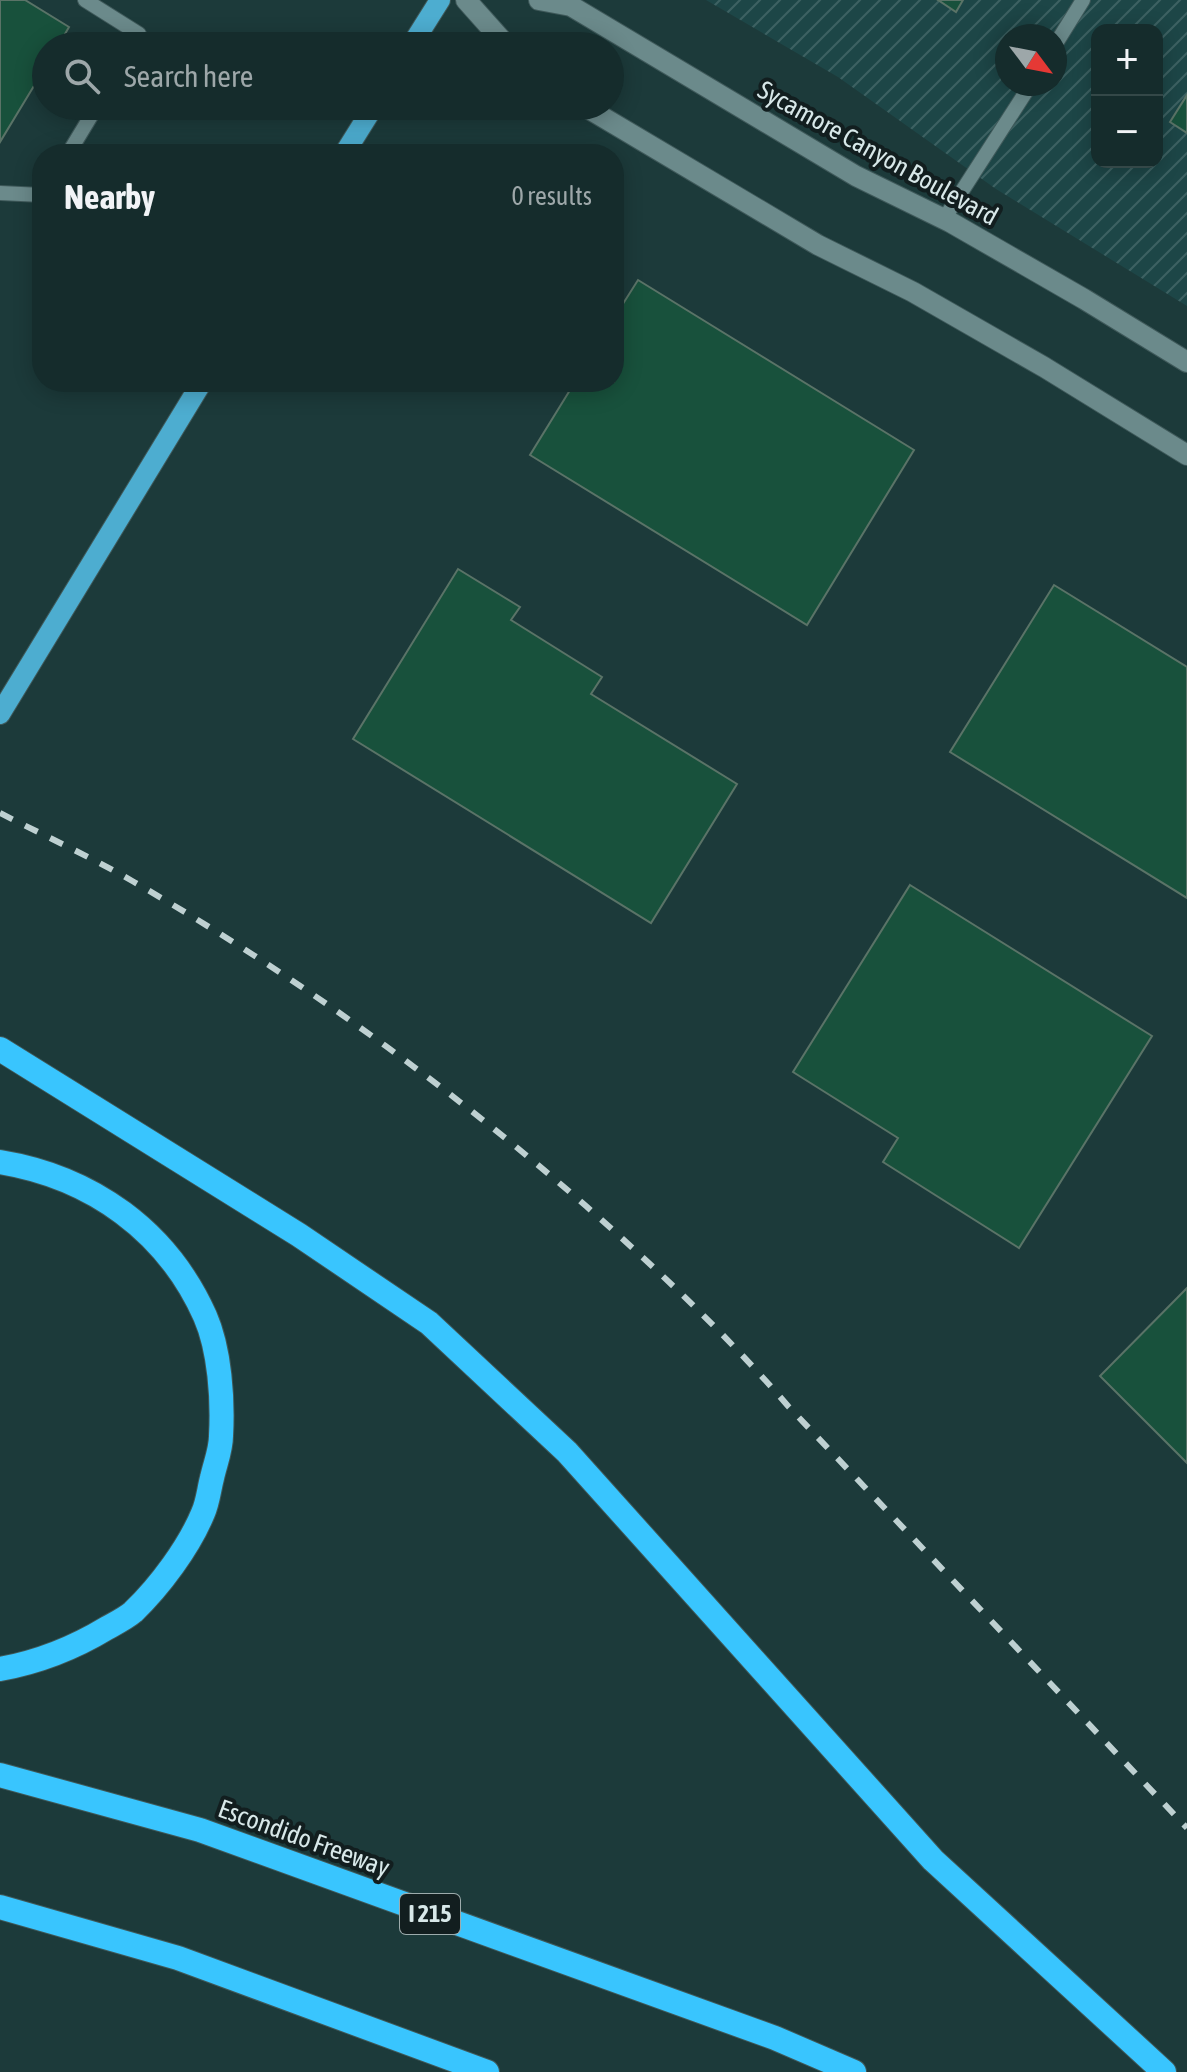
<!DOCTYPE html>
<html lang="en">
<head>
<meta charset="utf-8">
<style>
  :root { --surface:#152c2c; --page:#223838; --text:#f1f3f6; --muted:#9da7a9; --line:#344848 }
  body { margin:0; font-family:"Asap Condensed",sans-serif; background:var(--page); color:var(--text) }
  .controls { position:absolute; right:24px; top:24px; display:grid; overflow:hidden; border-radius:16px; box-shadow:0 4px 20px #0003 }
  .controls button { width:72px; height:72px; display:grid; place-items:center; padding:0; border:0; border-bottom:2px solid var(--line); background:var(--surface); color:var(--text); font:40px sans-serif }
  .compass { position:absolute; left:995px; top:24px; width:72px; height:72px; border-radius:50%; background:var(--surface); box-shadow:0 4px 20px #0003; rotate:122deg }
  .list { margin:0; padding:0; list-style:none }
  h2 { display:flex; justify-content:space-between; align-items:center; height:104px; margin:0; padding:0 32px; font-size:34px }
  h2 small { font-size:26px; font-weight:400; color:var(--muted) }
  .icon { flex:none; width:44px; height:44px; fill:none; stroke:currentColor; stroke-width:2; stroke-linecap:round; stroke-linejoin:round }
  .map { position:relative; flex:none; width:1187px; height:2072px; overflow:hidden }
  .search { position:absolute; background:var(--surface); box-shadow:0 4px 20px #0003; left:32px; top:32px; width:592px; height:88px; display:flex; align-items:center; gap:20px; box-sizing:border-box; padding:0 28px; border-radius:44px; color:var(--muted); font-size:30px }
  .panel { position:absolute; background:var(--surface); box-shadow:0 4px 20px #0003; left:32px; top:144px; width:592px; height:248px; border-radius:32px }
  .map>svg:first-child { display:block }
  .industrial { fill:url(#industrial-furrows); fill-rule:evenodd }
  .building { fill:#18513c; stroke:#5a7367; stroke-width:2 }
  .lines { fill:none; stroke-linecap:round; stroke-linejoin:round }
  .service-casing { stroke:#3f595a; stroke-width:16 }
  .secondary-casing { stroke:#3f595a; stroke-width:22 }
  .primary-casing { stroke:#3f595a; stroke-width:22 }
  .motorway-casing { stroke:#3f595a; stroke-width:26 }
  .service { stroke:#6b8a8b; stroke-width:14 }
  .secondary { stroke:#6b8a8b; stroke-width:20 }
  .primary { stroke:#4dadd0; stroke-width:20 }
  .motorway { stroke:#39c5fe; stroke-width:24 }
  .rail { stroke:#bed0d1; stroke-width:6; stroke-dasharray:14 14; stroke-linecap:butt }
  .labels { text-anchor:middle; stroke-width:8; stroke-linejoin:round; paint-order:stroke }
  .shield { fill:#121e1f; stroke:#9dabac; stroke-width:2 }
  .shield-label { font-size:24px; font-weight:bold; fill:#d8e8e9 }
  .street-label { font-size:26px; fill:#d8e8e9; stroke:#121e1f }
</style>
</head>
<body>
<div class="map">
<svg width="1187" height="2072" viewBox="0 0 1187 2072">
  <defs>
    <pattern id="industrial-furrows" width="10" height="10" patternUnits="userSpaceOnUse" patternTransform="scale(2)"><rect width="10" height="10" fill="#1d4647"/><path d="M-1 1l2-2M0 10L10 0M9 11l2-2" fill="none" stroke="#3d6162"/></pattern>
  </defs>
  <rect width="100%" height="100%" fill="#1c3a3a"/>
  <path class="industrial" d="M706,0H1187V306L996,189L838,77ZM1097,30H1157V162H1097ZM1007,36H1055V84H1007Z"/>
  <g class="building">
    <polygon points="0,0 25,0 69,27 58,46 46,46 46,66 0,142"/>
    <polygon points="938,0 963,0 956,12"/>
    <polygon points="1187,95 1187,133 1170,122"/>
    <polygon points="638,280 914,450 807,625 530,455 575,382 614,382 614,318"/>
    <polygon points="458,569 520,607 511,620 602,677 591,694 737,784 651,923 353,739"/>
    <polygon points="1054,585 1187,667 1187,898 950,752"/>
    <polygon points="910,885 1152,1036 1019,1248 883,1162 898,1138 793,1072"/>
    <polygon points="1187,1288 1187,1463 1100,1376"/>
  </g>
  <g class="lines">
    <g class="service-casing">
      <g id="service">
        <polyline points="85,0 139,34 132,46"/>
        <polyline points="1055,45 1083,0"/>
        <polyline points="68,154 97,106"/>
        <polyline points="0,193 42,195"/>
        <polyline points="944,219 1031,84"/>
      </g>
    </g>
    <g class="secondary-casing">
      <g id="secondary">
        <polyline points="466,0 507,46"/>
        <polyline points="539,0 571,6 856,176 950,222 1084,299 1187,362"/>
        <polyline points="584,106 818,245 913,292 1044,367 1187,455"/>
      </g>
    </g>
    <g class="primary-casing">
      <g id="primary">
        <polyline points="411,46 440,0"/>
        <polyline points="344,154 374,106"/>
        <polyline points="0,714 202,382"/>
      </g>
    </g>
    <g class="motorway-casing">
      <g id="motorway">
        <polyline points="0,1049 299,1235 429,1323 567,1452 933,1860 1164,2072"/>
        <path d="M0,1162C92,1177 167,1231 205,1316C220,1350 223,1400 221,1436C221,1450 215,1464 212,1478C209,1489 208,1502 203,1513C189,1547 160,1586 133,1612C126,1618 116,1623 107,1628C74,1648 39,1662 0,1669"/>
        <polyline points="0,1775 200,1830 775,2038 854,2072"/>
        <polyline points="0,1907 178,1958 487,2072"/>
      </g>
    </g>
    <use href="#service" class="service"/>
    <use href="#secondary" class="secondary"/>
    <use href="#primary" class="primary"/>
    <use href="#motorway" class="motorway"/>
    <path class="rail" d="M0,813C45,836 91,857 134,882C295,975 446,1084 586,1206C657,1269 726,1334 788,1406L1187,1828"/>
  </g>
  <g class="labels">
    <rect class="shield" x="400" y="1894" width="60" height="40" rx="6"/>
    <g class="shield-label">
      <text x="430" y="1922">I 215</text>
    </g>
    <g class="street-label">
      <text transform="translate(878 153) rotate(29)" y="9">Sycamore Canyon Boulevard</text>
      <text transform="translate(304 1838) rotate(20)" y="9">Escondido Freeway</text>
    </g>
  </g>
</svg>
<div class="controls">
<button>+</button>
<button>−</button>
</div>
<svg class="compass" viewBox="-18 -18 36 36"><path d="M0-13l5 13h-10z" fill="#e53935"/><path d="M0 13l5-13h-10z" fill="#9da7a9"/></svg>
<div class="search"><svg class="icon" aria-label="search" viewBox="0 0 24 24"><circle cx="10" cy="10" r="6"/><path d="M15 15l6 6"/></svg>Search here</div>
<section class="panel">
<h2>Nearby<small>0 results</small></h2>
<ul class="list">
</ul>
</section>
</div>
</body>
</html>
